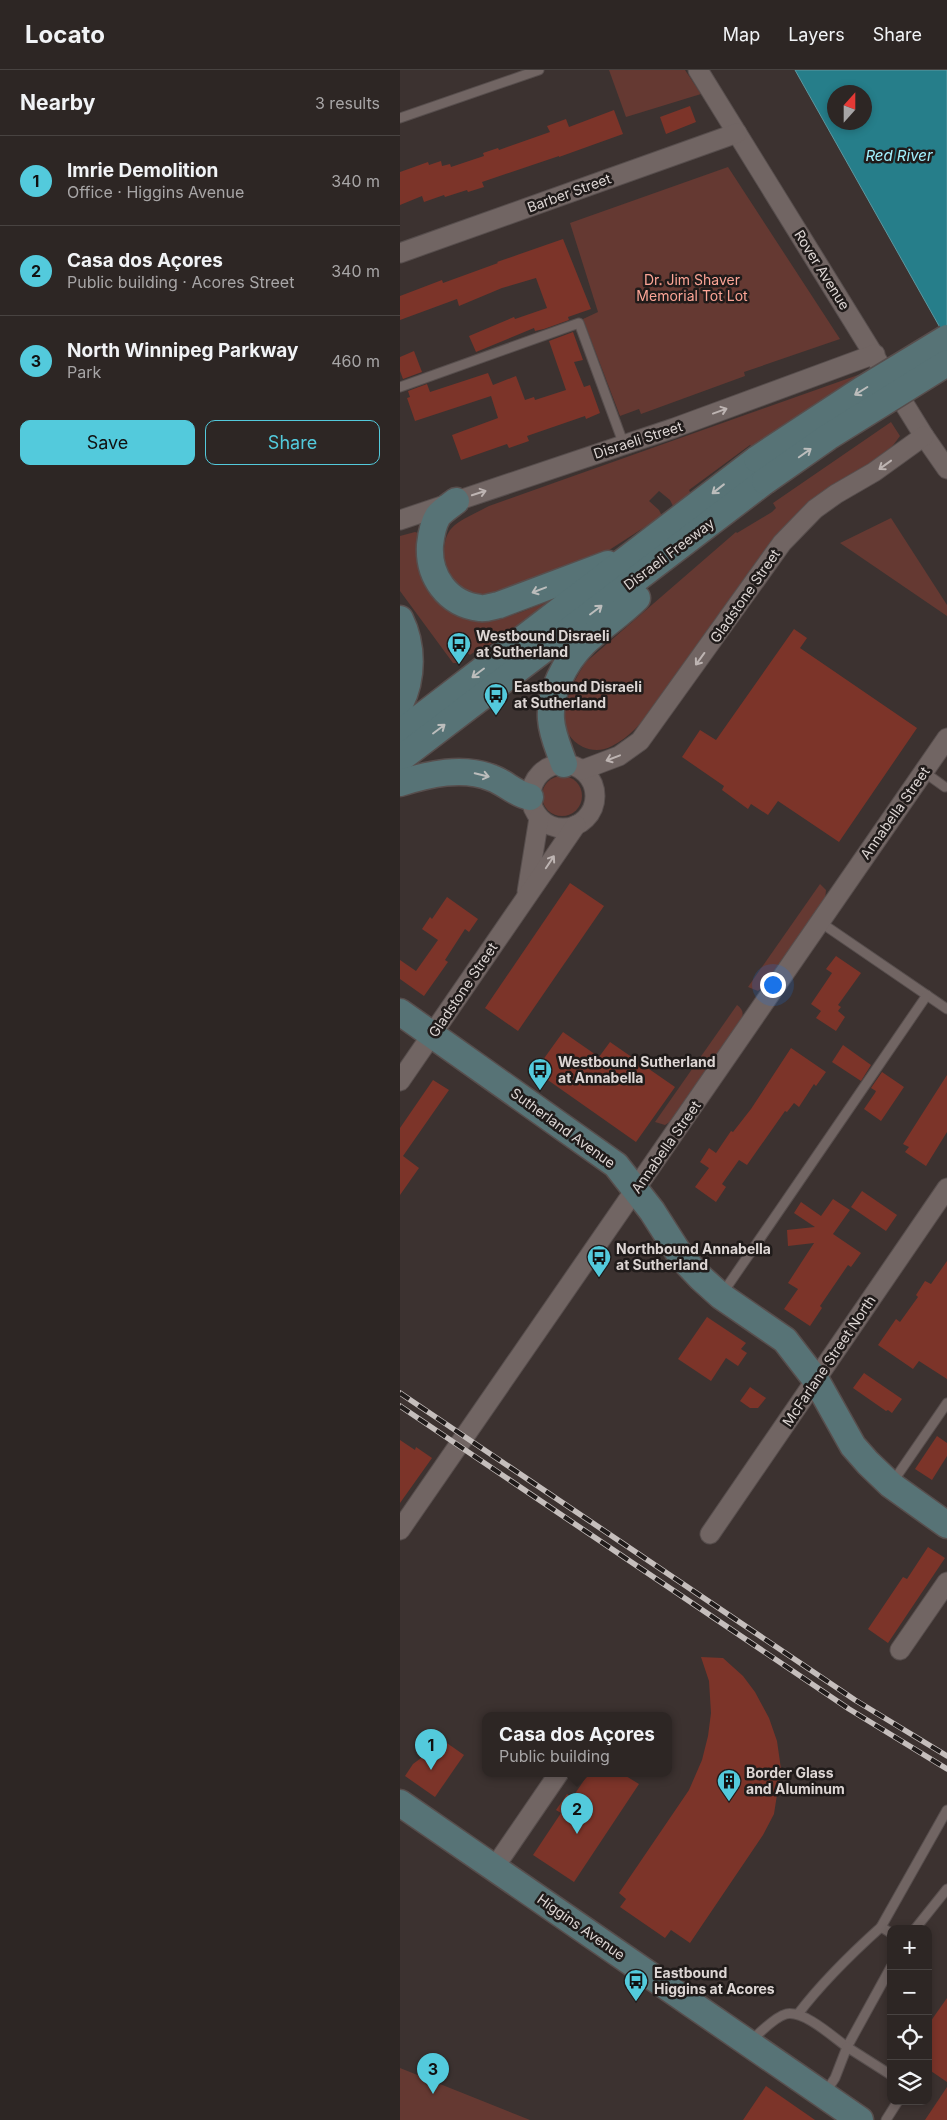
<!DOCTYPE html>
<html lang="en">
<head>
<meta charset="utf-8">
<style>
  :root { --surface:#2d2624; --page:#393231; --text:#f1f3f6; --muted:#a7a5a6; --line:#484341; --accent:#53cadc }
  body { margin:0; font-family:Inter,sans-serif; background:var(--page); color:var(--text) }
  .controls { position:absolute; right:15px; bottom:15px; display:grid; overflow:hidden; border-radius:10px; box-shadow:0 2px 8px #0003 }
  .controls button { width:45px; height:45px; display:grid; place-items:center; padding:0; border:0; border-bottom:1px solid var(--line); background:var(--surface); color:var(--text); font:25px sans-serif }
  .compass { position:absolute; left:427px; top:15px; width:45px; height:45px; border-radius:50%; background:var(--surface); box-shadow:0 2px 8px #0003; rotate:21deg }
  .you { position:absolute; left:372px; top:914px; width:18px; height:18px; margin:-12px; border:4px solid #fff; border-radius:50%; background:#1a73e8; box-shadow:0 0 0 8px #1a73e833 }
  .badge { display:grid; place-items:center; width:32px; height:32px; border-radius:50%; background:var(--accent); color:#111; font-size:16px; font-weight:700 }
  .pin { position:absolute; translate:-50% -41px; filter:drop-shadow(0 1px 2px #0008) }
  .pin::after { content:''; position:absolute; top:26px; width:18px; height:15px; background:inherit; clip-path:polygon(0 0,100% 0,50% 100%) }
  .popup { position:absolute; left:82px; top:1642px; width:190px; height:65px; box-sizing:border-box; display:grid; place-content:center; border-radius:10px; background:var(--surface); filter:drop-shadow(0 1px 4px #0005); font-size:16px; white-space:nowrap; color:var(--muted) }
  .popup b { font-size:19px; color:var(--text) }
  .popup::after { content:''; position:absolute; left:50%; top:100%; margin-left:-10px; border:10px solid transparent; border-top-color:var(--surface) }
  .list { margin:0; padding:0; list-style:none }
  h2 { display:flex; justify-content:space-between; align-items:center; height:65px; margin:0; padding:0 20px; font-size:21px }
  h2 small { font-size:16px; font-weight:400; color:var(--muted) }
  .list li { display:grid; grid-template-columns:32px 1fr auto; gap:15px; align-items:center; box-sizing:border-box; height:90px; padding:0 20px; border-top:1px solid var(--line) }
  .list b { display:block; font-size:19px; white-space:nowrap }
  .list p { margin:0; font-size:16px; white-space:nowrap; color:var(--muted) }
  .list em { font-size:16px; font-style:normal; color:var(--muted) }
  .actions { display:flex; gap:10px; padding:15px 20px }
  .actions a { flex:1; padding:11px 0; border:1px solid var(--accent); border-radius:10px; text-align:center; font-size:18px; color:var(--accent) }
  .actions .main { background:var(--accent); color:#111 }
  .icon { flex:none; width:28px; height:28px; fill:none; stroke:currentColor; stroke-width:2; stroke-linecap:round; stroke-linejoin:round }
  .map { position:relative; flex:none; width:547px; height:2050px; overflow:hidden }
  header { display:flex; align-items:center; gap:30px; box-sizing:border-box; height:70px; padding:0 25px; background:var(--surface); border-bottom:1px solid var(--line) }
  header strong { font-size:24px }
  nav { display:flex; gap:28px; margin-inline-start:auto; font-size:18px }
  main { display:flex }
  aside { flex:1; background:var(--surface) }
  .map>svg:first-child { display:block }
  .green { fill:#653932 }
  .water { fill:#267e8a; stroke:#5d98a0; fill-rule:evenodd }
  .building { fill:#7c3429 }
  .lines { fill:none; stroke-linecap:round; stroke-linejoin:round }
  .lane-casing { stroke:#574e4d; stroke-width:11 }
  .street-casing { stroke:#574e4d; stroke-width:21 }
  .secondary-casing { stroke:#574e4d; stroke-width:29 }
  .lane { stroke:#716563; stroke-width:9 }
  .street { stroke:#716563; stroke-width:19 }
  .secondary { stroke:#577376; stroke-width:26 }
  .rail-casing { stroke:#c5bebc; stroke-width:5.5 }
  .rail { stroke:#201b1a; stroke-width:4; stroke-dasharray:11; stroke-linecap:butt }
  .secondary-bridge-casing { stroke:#574e4d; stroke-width:29; stroke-linecap:butt }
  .secondary-bridge { stroke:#577376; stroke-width:26 }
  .oneway { stroke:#bcbdbc }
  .oneway2 { stroke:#bdb4b2 }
  .labels { text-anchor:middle; stroke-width:5; stroke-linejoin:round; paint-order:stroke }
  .street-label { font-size:14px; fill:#ddd6d4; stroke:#201b1a }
  .park-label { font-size:14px; fill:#fca596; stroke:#201b1a }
  .poi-label { font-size:14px; font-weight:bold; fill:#ddd6d4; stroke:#201b1a; text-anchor:start }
  .water-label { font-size:15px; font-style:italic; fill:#a2f2fe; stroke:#201b1a }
</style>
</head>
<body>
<header>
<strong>Locato</strong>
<nav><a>Map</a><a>Layers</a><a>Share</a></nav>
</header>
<main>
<aside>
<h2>Nearby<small>3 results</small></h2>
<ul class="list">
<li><span class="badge">1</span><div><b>Imrie Demolition</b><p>Office · Higgins Avenue</p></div><em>340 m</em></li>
<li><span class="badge">2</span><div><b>Casa dos Açores</b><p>Public building · Acores Street</p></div><em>340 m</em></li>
<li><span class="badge">3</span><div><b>North Winnipeg Parkway</b><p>Park</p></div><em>460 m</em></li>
</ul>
<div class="actions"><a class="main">Save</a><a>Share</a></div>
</aside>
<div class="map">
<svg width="547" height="2050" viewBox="0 0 547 2050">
  <rect width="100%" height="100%" fill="#3c3230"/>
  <g class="green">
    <polygon points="209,0 285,0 301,24 226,47"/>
    <polygon points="328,97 440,269 344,302 345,306 241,344 239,339 220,346 183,249 198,242 170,153"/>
    <path d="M458,305L463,308L355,381L350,375L289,420L292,426L274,438L270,430L259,421L249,431L259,440L262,446L189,493L116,524L69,528L44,502C42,455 49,457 89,436Z"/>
    <path d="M491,352L500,366L491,378L331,528L255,637C243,651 229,668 212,676C203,681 192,681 183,677C148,660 171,614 186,592L336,462L337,463L372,442L376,438L373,433Z"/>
    <polygon points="491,448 547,535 547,546 440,473"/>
    <path d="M15,462L21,464L60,546C93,558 119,542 150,531L151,534L83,579L81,577L70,585L66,582L59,587L61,591L59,593H53L0,521V466Z"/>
    <circle cx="162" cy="726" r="20"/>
    <polygon points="420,814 426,820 425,830 366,914 358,921 348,917"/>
    <path d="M337,935C343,939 344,944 341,950L273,1050L265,1055L255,1052Z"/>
    <polygon points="0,1998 130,2050 0,2050"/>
  </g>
  <path class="water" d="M395,0H547V270ZM434,22H464V52H434Z"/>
  <g class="building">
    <polygon points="290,36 296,52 266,64 260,47"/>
    <polygon points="214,40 223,64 159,87 159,86 82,112 84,117 68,122 67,120 45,127 44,125 24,132 22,126 0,135 0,102 28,92 29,95 41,91 42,96 50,94 51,97 84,86 83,83 98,78 99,80 150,62 147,56 166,49 169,57"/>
    <polygon points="163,169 191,239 168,247 169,250 144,259 135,261 134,258 76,282 69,266 114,247 115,249 147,238 136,208 102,218 59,236 57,229 0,250 0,226 42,210 43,213 98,193 97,192"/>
    <polygon points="173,262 183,290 174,292 184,317 190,315 200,343 186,349 185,346 127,366 129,371 109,378 107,374 61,390 52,365 98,348 91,326 15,351 7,328 10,327 8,321 27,314 30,322 88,303 93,315 116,306 125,330 134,327 135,330 166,320 149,271"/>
    <polygon points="14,281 22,302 3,309 0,301 0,287"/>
    <polygon points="394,559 407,568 400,578 517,658 439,772 378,731 368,745 351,734 348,739 322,720 324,716 282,687 300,660 316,670"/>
    <polygon points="170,813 204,836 118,961 85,938"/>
    <polygon points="47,827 78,849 69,862 65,859 45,890 48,892 24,926 0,909 0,890 16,901 38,870 22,859 30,847 32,849"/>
    <polygon points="436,886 461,903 438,935 441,937 438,941 445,947 436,961 416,948 421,941 411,934 432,903 426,899"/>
    <polygon points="163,962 199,987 210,972 275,1017 236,1072 135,1001"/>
    <polygon points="443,975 471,995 461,1011 432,992"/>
    <polygon points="391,978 426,1002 416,1016 414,1014 399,1037 394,1033 387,1042 385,1041 347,1095 339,1090 322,1114 326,1117 316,1132 295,1117 309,1098 300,1092 309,1078 316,1083 331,1061 333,1062 351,1039"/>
    <polygon points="482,1002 504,1017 481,1051 464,1039 475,1023 476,1021 471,1018"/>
    <polygon points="547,1005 547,1062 526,1096 505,1082 509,1077 503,1074"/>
    <polygon points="33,1010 49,1020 3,1086 19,1098 0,1125 0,1058"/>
    <polygon points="462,1121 497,1145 486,1161 451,1137"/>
    <polygon points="433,1129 450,1140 433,1164 461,1183 451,1197 448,1195 420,1236 422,1238 410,1256 384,1239 398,1219 388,1213 414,1173 388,1176 387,1160 415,1157 394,1143 401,1132 421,1146"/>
    <polygon points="547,1191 547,1309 519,1291 513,1299 478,1275 496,1249 500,1252 518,1227 516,1225 525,1211 531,1214"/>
    <polygon points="307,1247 346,1273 341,1279 347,1283 338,1296 326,1288 311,1311 278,1289"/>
    <polygon points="464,1303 502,1329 492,1343 488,1340 486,1341 453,1318"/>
    <polygon points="350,1317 366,1328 358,1338 350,1338 340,1331"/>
    <polygon points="537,1366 547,1373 547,1386 532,1410 515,1399"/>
    <polygon points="0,1370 15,1380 16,1377 32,1388 0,1433"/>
    <polygon points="528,1477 545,1488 488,1573 468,1559 503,1507 507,1509"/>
    <polygon points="301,1587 323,1588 343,1606 355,1622 369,1648 377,1671 381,1699 374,1744 363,1765 290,1873 271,1860 265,1868 220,1837 226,1829 219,1823 289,1720 302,1690 308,1666 311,1643 309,1611"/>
    <polygon points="44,1671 64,1685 35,1727 5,1706 13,1694"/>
    <polygon points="189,1703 221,1703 239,1714 174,1812 133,1785 161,1743 156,1740 167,1724 172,1728"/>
    <polygon points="547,1928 547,2012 528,1999 528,1955"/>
    <polygon points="366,2016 415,2050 343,2050"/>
    <polygon points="547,2017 547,2050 525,2050"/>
  </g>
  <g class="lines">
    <g class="lane-casing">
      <g id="lane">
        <polyline points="0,48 139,0"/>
        <polyline points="0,317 179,253 224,375"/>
        <polyline points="524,702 545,717"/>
        <polyline points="420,852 547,939"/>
        <polyline points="322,1224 527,925"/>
        <polyline points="492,1413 547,1333"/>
        <polyline points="515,1859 547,1819"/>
        <polyline points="491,1863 481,1857 547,1740"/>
        <path d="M398,1944C423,1911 451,1884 481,1857"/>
        <path d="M351,1971C359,1963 375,1947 386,1944C404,1940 433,1967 447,1977L491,1897"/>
        <polyline points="425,2023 435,2008 447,1977 491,2005"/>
        <polyline points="486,2050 498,2031"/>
      </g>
    </g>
    <g class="street-casing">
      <g id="street">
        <polyline points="298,0 524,366 547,399"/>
        <polyline points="0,183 337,63"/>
        <polyline points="0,450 274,358 475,284"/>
        <circle cx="163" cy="726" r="32"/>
        <polyline points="182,700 219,686 240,671 382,473 415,439 436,424 474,402 524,366"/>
        <polyline points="127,822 139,748"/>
        <polyline points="0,1011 176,755"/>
        <polyline points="0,1460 547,668"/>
        <polyline points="310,1464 547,1118"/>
        <polyline points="500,1580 547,1512"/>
        <polyline points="94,1798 159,1703"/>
      </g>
    </g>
    <g class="secondary-casing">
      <g id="secondary">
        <path d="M56,431C51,435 43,440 38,446C33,454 31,466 30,475C28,506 47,534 80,538C86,539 93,536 99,535L208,494"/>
        <path d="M0,549C13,575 13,608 0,634"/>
        <polyline points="0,663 357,389"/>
        <polyline points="0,689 365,411"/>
        <path d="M164,694C159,679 152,665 151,649C149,622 165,592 184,573C201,557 221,544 237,528"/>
        <path d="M0,713C29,704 63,696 92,708C106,713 115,724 130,727"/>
        <polyline points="0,942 216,1095 252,1141 282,1188 301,1208 321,1226 385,1270 416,1310 453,1376 468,1393 491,1415 547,1455"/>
        <polyline points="0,1733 460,2050"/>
      </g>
    </g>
    <use href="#lane" class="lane"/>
    <use href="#street" class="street"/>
    <use href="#secondary" class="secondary"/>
    <g class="rail-casing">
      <g id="rail">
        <polyline points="0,1323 455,1630 547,1686"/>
        <polyline points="0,1336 449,1639 547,1699"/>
      </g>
    </g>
    <use href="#rail" class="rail"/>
    <g class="secondary-bridge-casing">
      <g id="secondary-bridge">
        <polyline points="357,389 463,319 547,268"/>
        <polyline points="365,411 428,367 547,293"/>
      </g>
    </g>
    <use href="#secondary-bridge" class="secondary-bridge"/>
  </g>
  <defs><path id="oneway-shaft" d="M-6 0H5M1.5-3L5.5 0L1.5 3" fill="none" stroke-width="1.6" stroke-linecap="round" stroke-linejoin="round" transform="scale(1.25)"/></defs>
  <g class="oneway">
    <use href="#oneway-shaft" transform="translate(461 321) rotate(148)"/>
    <use href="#oneway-shaft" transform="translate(405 383) rotate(-35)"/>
    <use href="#oneway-shaft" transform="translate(318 419) rotate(142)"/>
    <use href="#oneway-shaft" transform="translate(139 520) rotate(159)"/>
    <use href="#oneway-shaft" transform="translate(196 540) rotate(-37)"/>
    <use href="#oneway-shaft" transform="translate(78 603) rotate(143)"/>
    <use href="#oneway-shaft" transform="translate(39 659) rotate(-37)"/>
    <use href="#oneway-shaft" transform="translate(82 705) rotate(14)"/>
  </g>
  <g class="oneway2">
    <use href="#oneway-shaft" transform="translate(320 341) rotate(-20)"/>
    <use href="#oneway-shaft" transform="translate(485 395) rotate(144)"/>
    <use href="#oneway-shaft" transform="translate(79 423) rotate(-18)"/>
    <use href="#oneway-shaft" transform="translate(300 589) rotate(126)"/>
    <use href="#oneway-shaft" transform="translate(213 688) rotate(159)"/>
    <use href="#oneway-shaft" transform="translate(150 792) rotate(-56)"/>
  </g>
  <defs>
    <g id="bus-pin" transform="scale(1.25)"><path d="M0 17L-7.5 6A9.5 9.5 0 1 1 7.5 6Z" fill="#53cadc" stroke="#201b1a"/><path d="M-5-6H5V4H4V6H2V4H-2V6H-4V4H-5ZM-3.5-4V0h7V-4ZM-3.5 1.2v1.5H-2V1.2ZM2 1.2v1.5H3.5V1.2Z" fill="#111"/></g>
    <g id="building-pin" transform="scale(1.25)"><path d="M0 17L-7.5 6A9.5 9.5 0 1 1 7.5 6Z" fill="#53cadc" stroke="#201b1a"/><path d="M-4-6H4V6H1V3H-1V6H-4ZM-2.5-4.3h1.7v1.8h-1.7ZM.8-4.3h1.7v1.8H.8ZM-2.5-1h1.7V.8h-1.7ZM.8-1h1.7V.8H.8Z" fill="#111"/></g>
  </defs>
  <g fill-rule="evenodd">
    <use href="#bus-pin" x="59" y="574"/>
    <use href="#bus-pin" x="96" y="625"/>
    <use href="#bus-pin" x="140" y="1000"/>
    <use href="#bus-pin" x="199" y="1187"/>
    <use href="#building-pin" x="329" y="1711"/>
    <use href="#bus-pin" x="236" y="1911"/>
  </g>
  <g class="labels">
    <g class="street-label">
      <text transform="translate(169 123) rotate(-20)" y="5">Barber Street</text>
      <text transform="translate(422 200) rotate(58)" y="5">Rover Avenue</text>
      <text transform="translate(238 370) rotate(-18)" y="5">Disraeli Street</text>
      <text transform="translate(269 484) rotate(-37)" y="5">Disraeli Freeway</text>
      <text transform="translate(345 526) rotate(-55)" y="5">Gladstone Street</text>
      <text transform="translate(495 743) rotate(-55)" y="5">Annabella Street</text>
      <text transform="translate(63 920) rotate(-56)" y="5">Gladstone Street</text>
      <text transform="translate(163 1058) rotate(36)" y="5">Sutherland Avenue</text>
      <text transform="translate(266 1077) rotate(-55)" y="5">Annabella Street</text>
      <text transform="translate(429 1291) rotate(-56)" y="5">McFarlane Street North</text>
      <text transform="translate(181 1857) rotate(35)" y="5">Higgins Avenue</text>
    </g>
    <g class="park-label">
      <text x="292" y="215">Dr. Jim Shaver<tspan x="292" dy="16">Memorial Tot Lot</tspan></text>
    </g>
    <g class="poi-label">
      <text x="76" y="571">Westbound Disraeli<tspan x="76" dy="16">at Sutherland</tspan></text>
      <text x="114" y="622">Eastbound Disraeli<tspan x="114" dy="16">at Sutherland</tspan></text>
      <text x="158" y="997">Westbound Sutherland<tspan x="158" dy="16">at Annabella</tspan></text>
      <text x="216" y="1184">Northbound Annabella<tspan x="216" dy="16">at Sutherland</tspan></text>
      <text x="346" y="1708">Border Glass<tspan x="346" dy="16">and Aluminum</tspan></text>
      <text x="254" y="1908">Eastbound<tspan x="254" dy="16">Higgins at Acores</tspan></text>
    </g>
    <g class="water-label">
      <text x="499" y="91">Red River</text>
    </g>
  </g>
</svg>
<div class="controls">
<button>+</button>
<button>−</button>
<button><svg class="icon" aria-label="locate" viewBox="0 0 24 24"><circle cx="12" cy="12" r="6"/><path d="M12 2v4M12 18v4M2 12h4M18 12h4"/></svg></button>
<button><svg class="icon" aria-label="layers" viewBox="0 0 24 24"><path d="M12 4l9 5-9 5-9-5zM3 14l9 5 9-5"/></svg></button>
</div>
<svg class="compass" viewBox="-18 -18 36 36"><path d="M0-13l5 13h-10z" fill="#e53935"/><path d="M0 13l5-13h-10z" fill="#a7a5a6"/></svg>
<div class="you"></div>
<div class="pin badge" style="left:31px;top:1700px">1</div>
<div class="pin badge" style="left:177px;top:1764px">2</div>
<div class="popup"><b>Casa dos Açores</b>Public building</div>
<div class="pin badge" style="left:33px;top:2024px">3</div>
</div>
</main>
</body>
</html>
